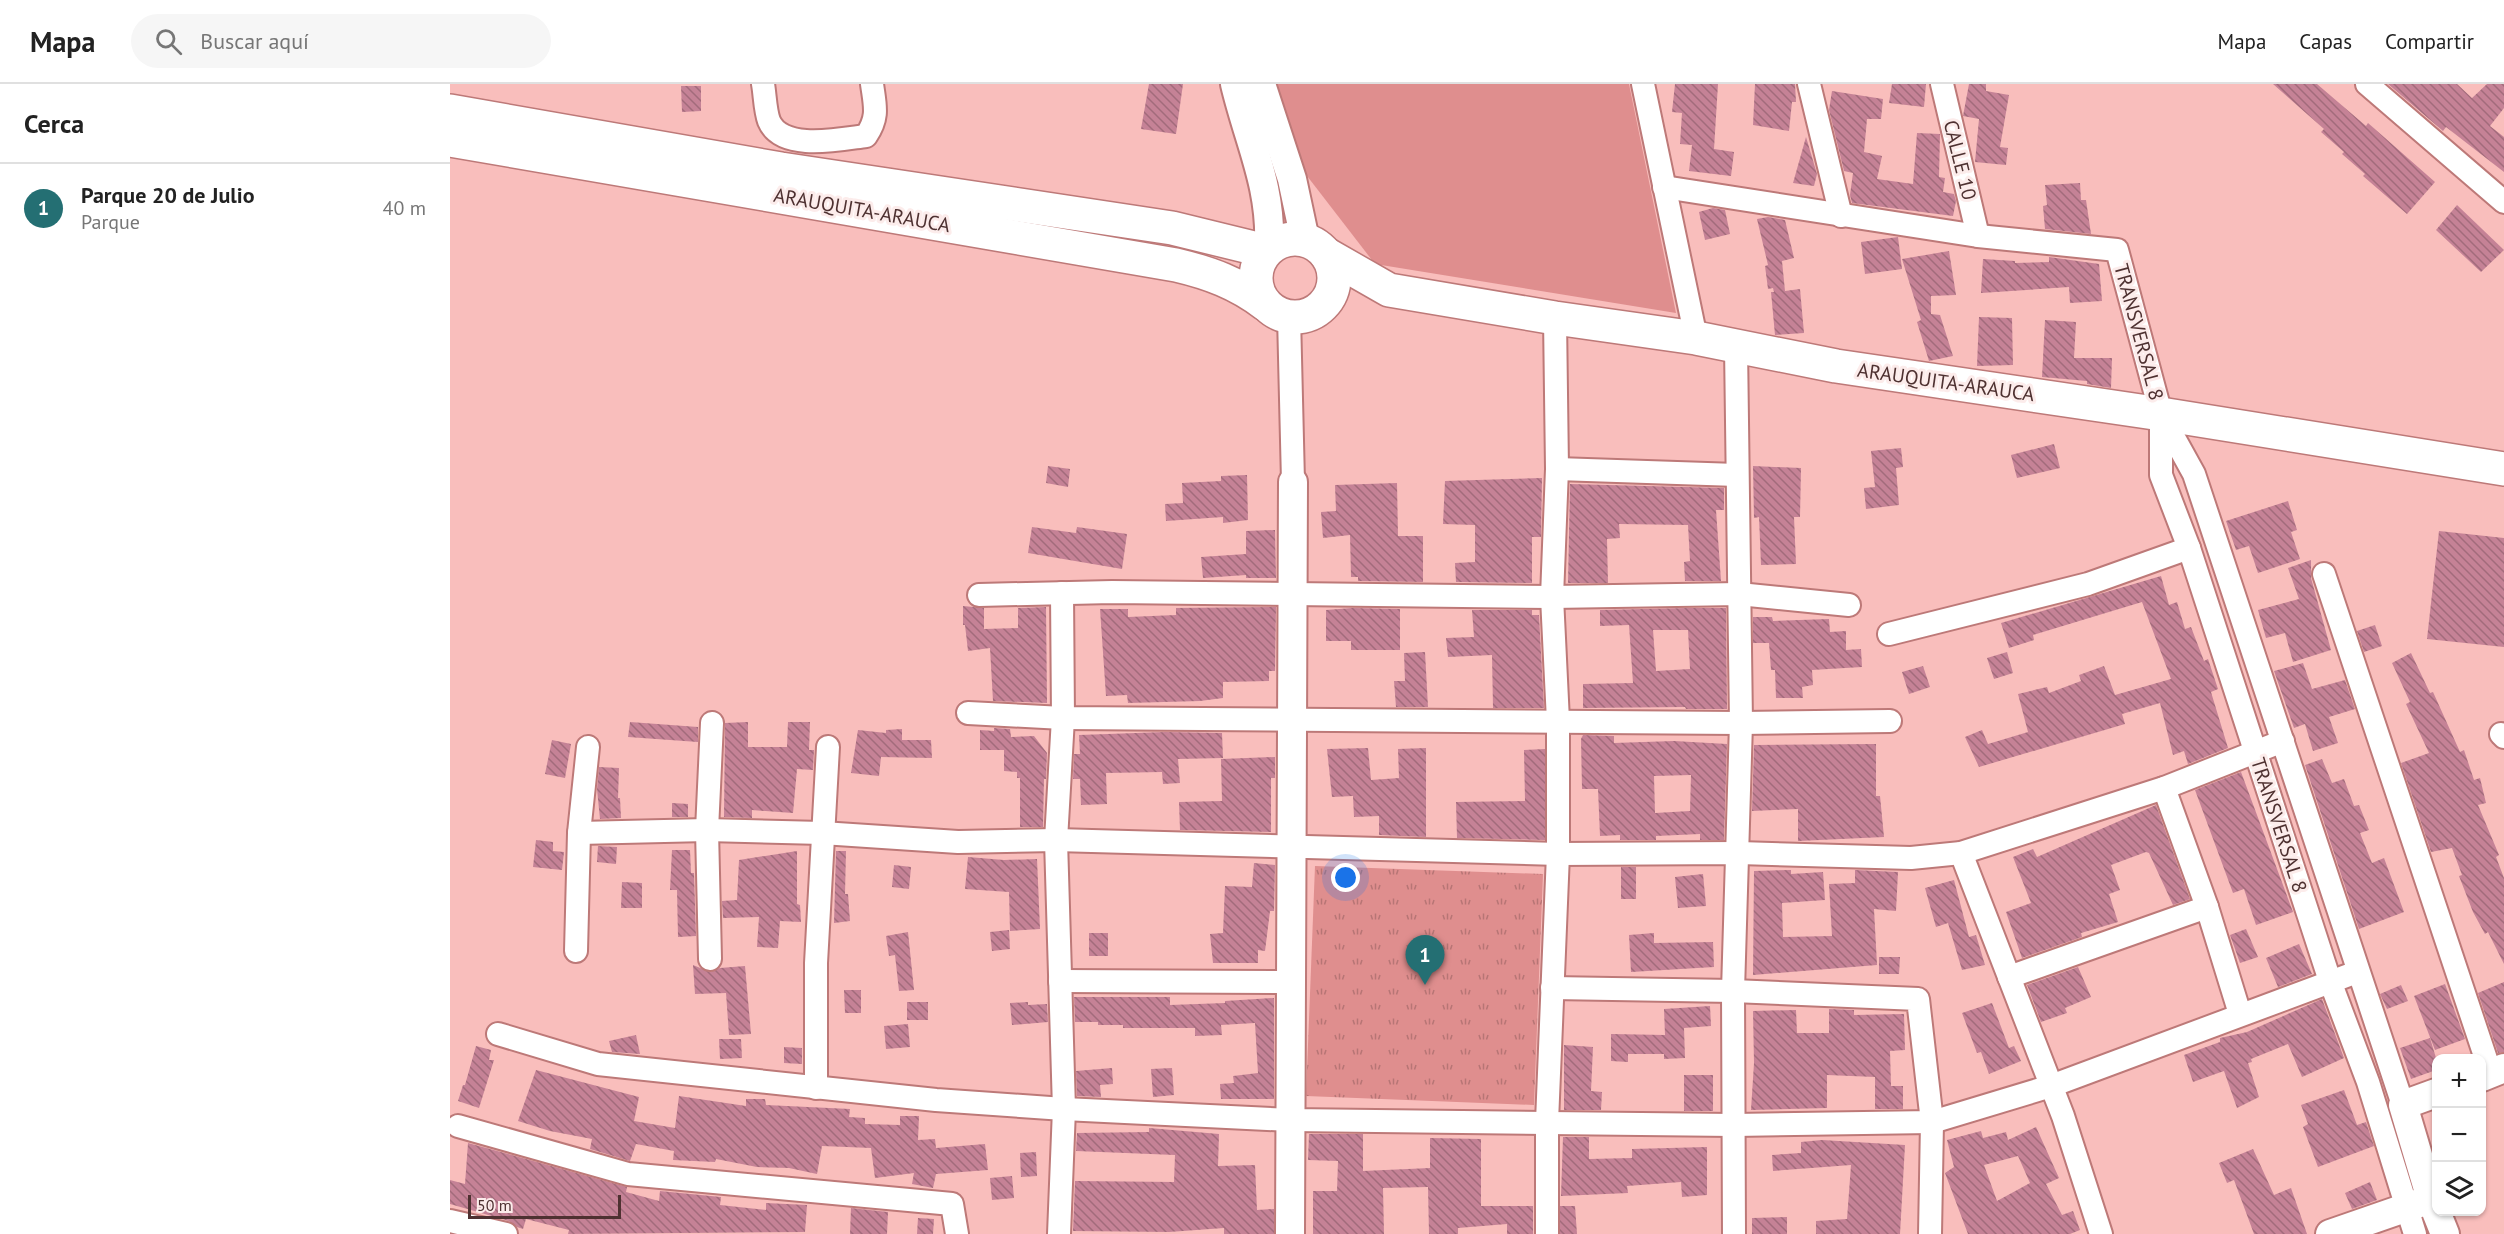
<!DOCTYPE html>
<html lang="es">
<head>
<meta charset="utf-8">
<style>
  :root { --surface:#fff; --page:#f6f6f6; --text:#222; --muted:#767676; --line:#e0e0e0; --accent:#246f73 }
  body { margin:0; font-family:"PT Sans",sans-serif; background:var(--page); color:var(--text) }
  .controls { position:absolute; right:18px; bottom:18px; display:grid; overflow:hidden; border-radius:12px; box-shadow:0 2px 4px #0004 }
  .controls button { width:54px; height:54px; display:grid; place-items:center; padding:0; border:0; border-bottom:2px solid var(--line); background:var(--surface); color:var(--text); font:30px sans-serif }
  .scale { position:absolute; left:18px; bottom:15px; width:153px; box-sizing:border-box; padding-left:6px; border:3px solid #4e3131; border-top:0; font-size:16px; line-height:21px; white-space:nowrap; color:#4e3131; -webkit-text-stroke:4px #fceceb; paint-order:stroke }
  .you { position:absolute; left:896px; top:794px; width:21px; height:21px; margin:-15px; border:4px solid #fff; border-radius:50%; background:#1a73e8; box-shadow:0 0 0 9px #1a73e833 }
  .badge { display:grid; place-items:center; width:39px; height:39px; border-radius:50%; background:var(--accent); color:#fff; font-size:20px; font-weight:700 }
  .pin { position:absolute; translate:-50% -50px; filter:drop-shadow(0 2px 3px #0008) }
  .pin::after { content:''; position:absolute; top:32px; width:21px; height:18px; background:inherit; clip-path:polygon(0 0,100% 0,50% 100%) }
  .list { margin:0; padding:0; list-style:none }
  h2 { display:flex; justify-content:space-between; align-items:center; height:78px; margin:0; padding:0 24px; font-size:26px }
  h2 small { font-size:20px; font-weight:400; color:var(--muted) }
  .list li { display:grid; grid-template-columns:39px 1fr auto; gap:18px; align-items:center; box-sizing:border-box; height:90px; padding:0 24px; border-top:2px solid var(--line) }
  .list b { display:block; font-size:22px; white-space:nowrap }
  .list p { margin:0; font-size:20px; white-space:nowrap; color:var(--muted) }
  .list em { font-size:20px; font-style:normal; color:var(--muted) }
  .icon { flex:none; width:33px; height:33px; fill:none; stroke:currentColor; stroke-width:2; stroke-linecap:round; stroke-linejoin:round }
  .map { position:relative; flex:none; width:2054px; height:1150px; overflow:hidden }
  header { display:flex; align-items:center; gap:36px; box-sizing:border-box; height:84px; padding:0 30px; background:var(--surface); border-bottom:2px solid var(--line) }
  header strong { font-size:28px }
  nav { display:flex; gap:33px; margin-inline-start:auto; font-size:21px }
  .search { width:420px; height:54px; background:var(--page); display:flex; align-items:center; gap:15px; box-sizing:border-box; padding:0 21px; border-radius:33px; color:var(--muted); font-size:22px }
  main { display:flex }
  aside { flex:1; background:var(--surface) }
  .map>svg:first-child { display:block }
  .grass { fill:#df8e8e }
  .park { fill:url(#park-tufts) }
  .building { fill:url(#building-back-hatch); fill-rule:evenodd }
  .lines { fill:none; stroke-linecap:round; stroke-linejoin:round }
  .minor-casing { stroke:#bd7978; stroke-width:26 }
  .tertiary-casing { stroke:#bd7978; stroke-width:32 }
  .primary-casing { stroke:#bd7978; stroke-width:36 }
  .minor { stroke:#fff; stroke-width:22 }
  .tertiary { stroke:#fff; stroke-width:28 }
  .primary { stroke:#fff; stroke-width:33 }
  .labels { text-anchor:middle; stroke-width:6; stroke-linejoin:round; paint-order:stroke }
  .street-label { font-size:20px; fill:#4e3131; stroke:#fceceb }
</style>
</head>
<body>
<header>
<strong>Mapa</strong>
<div class="search"><svg class="icon" aria-label="search" viewBox="0 0 24 24"><circle cx="10" cy="10" r="6"/><path d="M15 15l6 6"/></svg>Buscar aquí</div>
<nav><a>Mapa</a><a>Capas</a><a>Compartir</a></nav>
</header>
<main>
<aside>
<h2>Cerca<small></small></h2>
<ul class="list">
<li><span class="badge">1</span><div><b>Parque 20 de Julio</b><p>Parque</p></div><em>40 m</em></li>
</ul>
</aside>
<div class="map">
<svg width="2054" height="1150" viewBox="0 0 2054 1150">
  <defs>
    <pattern id="park-tufts" width="24" height="20" patternUnits="userSpaceOnUse" patternTransform="scale(1.5)"><rect width="24" height="20" fill="#df8e8e"/><path d="M3 7l-1-3M5 7V3M7 7l1-3M15 17l-1-3M17 17v-4M19 17l1-3" fill="none" stroke="#b77575"/></pattern>
    <pattern id="building-back-hatch" width="6" height="6" patternUnits="userSpaceOnUse" patternTransform="scale(1.5)"><rect width="6" height="6" fill="#c58296"/><path d="M-1 5l2 2M0 0l6 6M5-1l2 2" fill="none" stroke="#a26b7b"/></pattern>
  </defs>
  <rect width="100%" height="100%" fill="#f9bebc"/>
  <polygon class="grass" points="826,0 1179,0 1226,229 925,180 854,88"/>
  <polygon class="park" points="865,782 1093,790 1084,1021 856,1012"/>
  <g class="building">
    <polygon points="699,0 733,0 726,50 691,45"/>
    <polygon points="1225,0 1268,0 1264,65 1284,68 1281,92 1239,87 1242,61 1230,60 1232,29 1222,28"/>
    <polygon points="1305,0 1345,0 1346,18 1342,18 1339,47 1303,41"/>
    <polygon points="1442,0 1476,0 1474,23 1439,19"/>
    <polygon points="1519,0 1536,0 1536,7 1559,11 1550,63 1558,64 1556,81 1525,78 1529,35 1513,32"/>
    <polygon points="1823,0 1867,0 1916,42 1918,39 1985,98 1957,130 1913,92 1915,90 1892,70 1894,68 1871,48 1874,45"/>
    <polygon points="1938,0 2007,0 2022,14 2037,0 2054,0 2054,24 2040,42 2054,53 2054,88 1996,43 1993,47"/>
    <polygon points="231,2 251,2 251,27 232,28"/>
    <polygon points="1382,7 1433,15 1431,35 1417,35 1414,68 1432,72 1427,95 1463,100 1467,49 1490,50 1489,93 1495,94 1493,108 1504,110 1506,117 1503,132 1402,119 1400,111 1403,89 1394,87 1379,26"/>
    <polygon points="1356,53 1367,90 1364,102 1343,99"/>
    <polygon points="1630,99 1631,116 1636,116 1641,150 1595,145 1593,122 1597,121 1595,101"/>
    <polygon points="2007,121 2054,166 2031,188 1986,146"/>
    <polygon points="1263,124 1275,126 1280,150 1255,156 1249,128"/>
    <polygon points="1318,133 1335,136 1344,174 1332,177 1335,207 1350,205 1354,249 1325,251 1321,208 1324,208 1323,204 1318,205 1315,182 1318,181 1307,135"/>
    <polygon points="1448,153 1452,185 1415,190 1411,158"/>
    <polygon points="1499,167 1506,211 1481,212 1481,230 1490,231 1503,272 1479,277 1467,238 1471,236 1452,175"/>
    <polygon points="1599,173 1649,180 1652,217 1620,219 1619,203 1531,209 1533,175 1565,177 1565,179 1599,178"/>
    <polygon points="1529,233 1562,234 1563,281 1527,282"/>
    <polygon points="1595,236 1626,238 1624,274 1662,274 1661,304 1637,300 1637,297 1592,293"/>
    <polygon points="1604,360 1610,384 1567,394 1561,371"/>
    <polygon points="1451,364 1453,383 1446,384 1449,421 1416,425 1414,404 1425,403 1421,367"/>
    <polygon points="598,382 620,385 618,403 596,399"/>
    <polygon points="1303,382 1351,384 1350,433 1344,433 1346,480 1311,481 1309,433 1304,434"/>
    <polygon points="797,391 798,436 773,439 773,433 716,437 715,420 733,419 732,399 771,397 771,392"/>
    <polygon points="1092,394 1091,453 1082,453 1082,499 1006,498 1005,479 1025,478 1025,441 993,440 995,397"/>
    <polygon points="947,399 948,452 973,452 973,498 908,497 908,493 901,493 900,451 873,454 871,428 886,427 885,401"/>
    <polygon points="1120,400 1274,404 1274,426 1266,426 1271,497 1235,497 1234,478 1240,477 1238,441 1169,440 1170,454 1157,455 1158,499 1118,499"/>
    <polygon points="1838,417 1847,446 1841,448 1850,475 1808,489 1799,462 1786,466 1776,437"/>
    <polygon points="582,443 626,449 627,443 677,450 672,485 578,469"/>
    <polygon points="825,446 826,494 796,494 796,491 753,494 751,473 796,470 796,447"/>
    <polygon points="1989,447 2054,454 2054,563 1977,555"/>
    <polygon points="1861,476 1861,494 1881,566 1843,578 1835,549 1816,554 1808,526 1849,515 1838,484"/>
    <polygon points="1711,492 1719,521 1727,518 1735,545 1741,543 1754,577 1758,575 1768,605 1761,608 1778,664 1738,680 1734,667 1723,671 1710,619 1672,630 1675,640 1529,683 1515,653 1532,646 1538,660 1578,648 1568,610 1597,603 1599,609 1631,597 1629,591 1654,582 1665,611 1721,595 1692,518 1583,551 1584,556 1559,564 1551,539"/>
    <polygon points="513,522 534,524 534,545 568,544 568,524 596,523 597,619 543,617 540,564 518,567 515,541 513,541"/>
    <polygon points="826,523 825,587 819,587 819,597 773,598 773,614 750,617 678,619 677,611 656,612 650,525 678,525 678,533 726,531 726,524"/>
    <polygon points="902,524 950,525 950,566 901,566 901,557 876,557 876,526"/>
    <path d="M1237,524H1276L1277,625H1236L1235,623L1133,624V600L1183,599L1179,541L1150,542V526ZM1203,546H1238L1240,585L1206,587Z"/>
    <polygon points="1022,526 1082,526 1082,531 1089,531 1094,624 1043,624 1042,571 998,573 996,554 1024,553"/>
    <polygon points="1303,533 1322,533 1323,537 1379,535 1380,548 1396,547 1396,566 1411,565 1412,583 1362,586 1363,601 1352,603 1353,614 1326,614 1325,586 1321,586 1319,559 1303,559"/>
    <polygon points="1925,541 1932,562 1914,568 1907,547"/>
    <polygon points="975,568 978,623 946,623 944,597 955,597 954,569"/>
    <polygon points="1557,568 1563,589 1544,595 1537,574"/>
    <polygon points="1961,569 1980,609 1983,608 2010,668 2014,666 2024,696 2030,694 2036,719 2028,721 2049,771 2046,773 2054,794 2054,880 2038,848 2035,850 2023,828 2009,792 2012,791 2002,764 1981,768 1951,679 1979,669 1956,620 1960,618 1942,579"/>
    <polygon points="1853,579 1862,605 1895,596 1905,625 1879,633 1888,659 1863,667 1855,640 1844,644 1824,587"/>
    <polygon points="1473,582 1480,603 1459,610 1452,588"/>
    <polygon points="180,638 248,643 248,658 178,653"/>
    <polygon points="298,638 298,663 337,663 338,638 360,638 359,666 364,666 363,686 347,685 343,729 302,726 302,734 274,733 275,639"/>
    <polygon points="544,644 560,645 561,653 584,652 597,669 596,695 594,695 593,743 570,743 570,694 567,694 567,688 554,687 554,666 530,666 530,646 544,647"/>
    <polygon points="452,645 452,656 481,656 482,674 431,673 429,692 401,689 408,646 436,649 436,646"/>
    <polygon points="715,648 772,649 773,674 728,675 730,699 713,700 712,688 656,689 657,720 631,721 630,695 623,695 624,670 630,670 629,651"/>
    <path d="M1133,651L1164,652V659L1224,657L1277,660L1274,756H1250V750L1206,752V756H1170V751L1150,752L1148,705H1132L1131,655ZM1241,691L1240,727L1205,729L1204,692Z"/>
    <polygon points="102,656 121,660 115,694 95,690"/>
    <polygon points="1426,660 1426,712 1430,712 1434,753 1348,757 1348,725 1302,727 1304,661"/>
    <polygon points="918,664 921,696 949,694 948,665 976,664 976,753 929,751 929,732 904,733 903,712 882,713 877,665"/>
    <polygon points="1095,665 1095,756 1007,754 1006,718 1075,717 1074,666"/>
    <polygon points="825,673 825,694 821,694 821,748 730,746 729,718 772,717 771,675"/>
    <polygon points="1872,675 1882,699 1894,695 1904,722 1909,721 1919,746 1910,749 1922,779 1934,774 1954,828 1909,845 1855,681"/>
    <polygon points="149,683 169,684 168,714 170,714 171,734 150,735 147,705"/>
    <polygon points="1791,688 1843,828 1806,841 1794,805 1783,809 1745,706"/>
    <polygon points="222,719 238,720 238,733 222,733"/>
    <polygon points="1706,721 1740,815 1723,821 1699,769 1696,768 1661,781 1670,806 1659,810 1668,838 1631,849 1632,853 1572,874 1556,828 1581,819 1563,773 1583,765 1587,773"/>
    <polygon points="86,756 103,758 103,767 114,768 112,786 83,783"/>
    <polygon points="148,762 167,763 166,780 147,778"/>
    <polygon points="222,766 240,766 241,789 244,789 246,852 228,853 227,806 220,806"/>
    <polygon points="347,767 347,820 350,821 351,838 330,837 328,864 307,863 309,833 273,834 272,817 287,816 289,776"/>
    <polygon points="386,767 396,767 395,810 398,810 400,837 384,839"/>
    <polygon points="518,773 554,776 587,775 590,845 560,847 559,808 515,805"/>
    <polygon points="804,779 825,781 824,827 820,827 815,867 808,866 808,879 763,879 760,850 773,849 775,802 802,803"/>
    <polygon points="444,781 461,783 459,805 442,803"/>
    <rect x="1171" y="783" width="15" height="32"/>
    <polygon points="1341,786 1341,790 1373,788 1375,816 1332,819 1333,853 1382,852 1379,800 1405,799 1405,786 1448,788 1446,827 1424,825 1427,881 1303,891 1304,787"/>
    <polygon points="1253,790 1256,822 1228,824 1225,793"/>
    <polygon points="1504,796 1519,853 1526,851 1535,881 1512,886 1498,839 1486,843 1475,804"/>
    <polygon points="172,798 192,799 192,824 171,824"/>
    <polygon points="1796,845 1808,873 1790,879 1780,851"/>
    <polygon points="559,846 560,865 542,867 540,848"/>
    <polygon points="458,848 464,906 449,907 445,871 439,872 436,852"/>
    <rect x="639" y="849" width="19" height="23"/>
    <polygon points="1204,849 1204,859 1263,858 1264,883 1181,888 1179,851"/>
    <polygon points="1849,860 1862,890 1828,903 1816,874"/>
    <polygon points="1429,873 1450,873 1449,890 1429,890"/>
    <polygon points="243,881 260,888 270,884 295,882 301,950 279,951 276,909 245,910"/>
    <polygon points="1628,883 1641,913 1615,924 1617,929 1591,938 1577,901"/>
    <polygon points="2054,898 2054,968 2048,969 2028,909"/>
    <polygon points="1995,900 2015,955 1985,966 1964,912"/>
    <polygon points="1951,901 1958,917 1937,925 1930,910"/>
    <polygon points="394,906 411,906 411,929 395,929"/>
    <polygon points="624,913 720,913 720,921 775,919 775,917 824,914 824,1015 771,1015 770,1000 784,999 783,992 808,989 805,939 771,941 772,951 745,952 745,944 673,944 673,941 648,941 648,938 625,938"/>
    <polygon points="1872,915 1894,974 1852,993 1838,960 1801,975 1802,978 1798,979 1809,1013 1787,1024 1774,987 1743,998 1734,971 1770,958 1770,954 1797,948"/>
    <rect x="457" y="918" width="21" height="18"/>
    <polygon points="578,918 578,921 597,920 598,938 562,941 560,919"/>
    <polygon points="1542,919 1559,964 1564,962 1571,977 1539,990 1531,968 1527,969 1512,929"/>
    <polygon points="1260,922 1261,942 1234,944 1235,974 1214,975 1214,970 1178,970 1178,978 1161,977 1161,950 1215,951 1214,925"/>
    <polygon points="1379,925 1404,926 1404,931 1454,930 1455,966 1440,967 1441,1002 1453,1002 1453,1025 1425,1025 1425,993 1377,991 1377,1024 1301,1026 1304,979 1303,927 1346,926 1347,949 1379,949"/>
    <polygon points="458,940 460,963 436,965 434,942"/>
    <polygon points="186,951 190,970 162,968 159,957"/>
    <polygon points="1980,954 1986,974 1986,986 1961,995 1950,964"/>
    <polygon points="269,955 291,955 292,974 270,975"/>
    <polygon points="1114,961 1143,963 1141,1007 1152,1008 1151,1026 1114,1026"/>
    <polygon points="26,962 41,966 39,976 44,976 29,1024 8,1017 13,1001 15,1001"/>
    <polygon points="334,963 352,964 352,980 334,979"/>
    <polygon points="662,984 663,1000 650,1001 651,1013 627,1012 626,987"/>
    <polygon points="722,984 724,1011 703,1013 701,985"/>
    <polygon points="86,986 189,1013 184,1037 225,1044 229,1012 296,1022 296,1015 315,1015 316,1021 400,1025 399,1033 415,1034 415,1040 450,1041 450,1032 469,1032 468,1056 485,1055 486,1064 535,1060 538,1086 486,1090 483,1104 462,1100 464,1089 425,1094 421,1064 372,1062 367,1090 339,1084 307,1083 266,1075 265,1078 223,1076 224,1067 186,1060 180,1077 140,1065 142,1055 100,1047 68,1037"/>
    <rect x="1234" y="991" width="29" height="36"/>
    <polygon points="1894,1006 1907,1041 1916,1038 1924,1062 1868,1083 1853,1043 1858,1040 1851,1021"/>
    <path d="M1586,1043L1609,1094L1596,1100L1612,1131L1623,1127L1630,1146L1620,1150H1518L1495,1089L1504,1083L1497,1056L1531,1047L1533,1054L1556,1048L1558,1056ZM1568,1072L1580,1099L1547,1117L1534,1081Z"/>
    <polygon points="699,1044 769,1050 768,1082 805,1081 807,1126 824,1125 824,1150 774,1150 774,1144 719,1148 623,1147 625,1097 724,1098 725,1071 626,1067 627,1049 699,1048"/>
    <polygon points="859,1050 913,1050 913,1087 980,1084 980,1054 1031,1055 1031,1122 1083,1122 1083,1150 1057,1150 1057,1140 1008,1144 1008,1150 979,1150 978,1103 933,1104 934,1150 863,1150 863,1107 887,1107 888,1077 858,1076"/>
    <polygon points="1113,1053 1139,1053 1139,1075 1182,1074 1182,1065 1257,1063 1257,1111 1232,1113 1231,1098 1177,1102 1178,1109 1111,1112"/>
    <polygon points="1372,1056 1455,1061 1450,1150 1366,1150 1366,1137 1397,1135 1401,1081 1323,1087 1322,1071 1351,1069 1351,1058"/>
    <polygon points="18,1059 177,1103 176,1108 209,1117 210,1107 271,1113 270,1121 316,1126 316,1119 357,1121 355,1148 118,1150 119,1146 76,1135 73,1145 67,1143 59,1137 0,1120 0,1096 15,1100"/>
    <polygon points="1803,1065 1824,1111 1841,1104 1857,1150 1804,1150 1784,1096 1777,1099 1769,1079"/>
    <polygon points="586,1068 587,1092 571,1093 570,1069"/>
    <polygon points="562,1092 564,1114 542,1116 540,1094"/>
    <polygon points="1920,1098 1927,1116 1902,1125 1895,1109"/>
    <polygon points="1110,1122 1125,1122 1127,1150 1110,1150"/>
    <polygon points="401,1124 438,1128 437,1150 400,1150"/>
    <polygon points="1337,1133 1337,1150 1302,1150 1302,1134"/>
    <polygon points="468,1134 484,1135 483,1150 467,1150"/>
  </g>
  <g class="lines">
    <g class="minor-casing">
      <g id="minor">
        <path d="M313,0C315,11 315,26 319,37C332,68 391,55 416,52C429,33 425,22 422,0"/>
        <polyline points="1193,0 1246,254"/>
        <polyline points="1359,0 1391,132"/>
        <polyline points="1492,0 1528,152"/>
        <polyline points="1917,0 2054,118"/>
        <polyline points="1214,103 1528,152 1667,166 1711,330 1711,391 1739,464 1880,897 1918,998 1965,1150"/>
        <polyline points="839,232 843,398"/>
        <polyline points="1712,332 1744,390 1953,1021"/>
        <polyline points="1107,385 1287,391"/>
        <polyline points="1874,490 2041,990"/>
        <polyline points="529,511 662,508 1102,513 1289,510 1399,521"/>
        <polyline points="1439,550 1638,500 1739,464"/>
        <polyline points="518,629 613,634 1291,639 1440,637"/>
        <polyline points="2051,650 2054,653"/>
        <polyline points="1714,704 1757,823 1790,930"/>
        <polyline points="129,749 257,746 372,749 508,758 606,756 1108,770 1289,769 1461,774 1511,769 1714,704 1833,657"/>
        <polyline points="1511,769 1613,1032 1651,1150"/>
        <polyline points="126,867 129,749 138,663"/>
        <polyline points="260,875 257,746 262,639"/>
        <polyline points="1559,893 1757,823"/>
        <polyline points="610,897 841,898"/>
        <polyline points="1102,904 1283,907 1468,915 1482,1038 1480,1150"/>
        <polyline points="48,950 148,980 486,1016 614,1025 840,1036 1284,1041 1482,1038 1601,1002 1907,888"/>
        <polyline points="366,1004 366,879 378,663"/>
        <polyline points="8,1042 178,1090 502,1120 507,1150"/>
        <polyline points="0,1137 56,1150"/>
        <polyline points="609,1150 614,1025 606,756 613,634 612,509"/>
        <polyline points="1097,1150 1097,1038 1108,770 1108,637 1102,513 1107,385 1105,234"/>
        <polyline points="1284,1150 1283,907 1291,639 1286,262"/>
      </g>
    </g>
    <g class="tertiary-casing">
      <g id="tertiary">
        <path d="M785,0C799,59 822,102 819,164"/>
        <polyline points="811,0 842,95 855,156"/>
        <polyline points="2032,993 2054,984"/>
        <polyline points="1986,1009 1953,1021 1981,1115 1995,1150"/>
        <polyline points="840,1150 843,398"/>
        <polyline points="1880,1150 1981,1115"/>
      </g>
    </g>
    <g class="primary-casing">
      <g id="primary">
        <polyline points="0,27 331,85 722,144 816,167"/>
        <path d="M0,56L726,181C760,189 787,199 815,220"/>
        <circle cx="845" cy="194" r="39"/>
        <polyline points="876,170 939,206 1105,234 1246,254 1386,282 1711,330 2054,385"/>
      </g>
    </g>
    <use href="#minor" class="minor"/>
    <use href="#tertiary" class="tertiary"/>
    <use href="#primary" class="primary"/>
  </g>
  <g class="labels">
    <g class="street-label">
      <text transform="translate(1510 76) rotate(76)" y="7">CALLE 10</text>
      <text transform="translate(412 126) rotate(10)" y="7">ARAUQUITA-ARAUCA</text>
      <text transform="translate(1689 248) rotate(75)" y="7">TRANSVERSAL 8</text>
      <text transform="translate(1496 298) rotate(8)" y="7">ARAUQUITA-ARAUCA</text>
      <text transform="translate(1829 741) rotate(72)" y="7">TRANSVERSAL 8</text>
    </g>
  </g>
</svg>
<div class="controls">
<button>+</button>
<button>−</button>
<button><svg class="icon" aria-label="layers" viewBox="0 0 24 24"><path d="M12 4l9 5-9 5-9-5zM3 14l9 5 9-5"/></svg></button>
</div>
<div class="scale">50 m</div>
<div class="you"></div>
<div class="pin badge" style="left:975px;top:901px">1</div>
</div>
</main>
</body>
</html>
